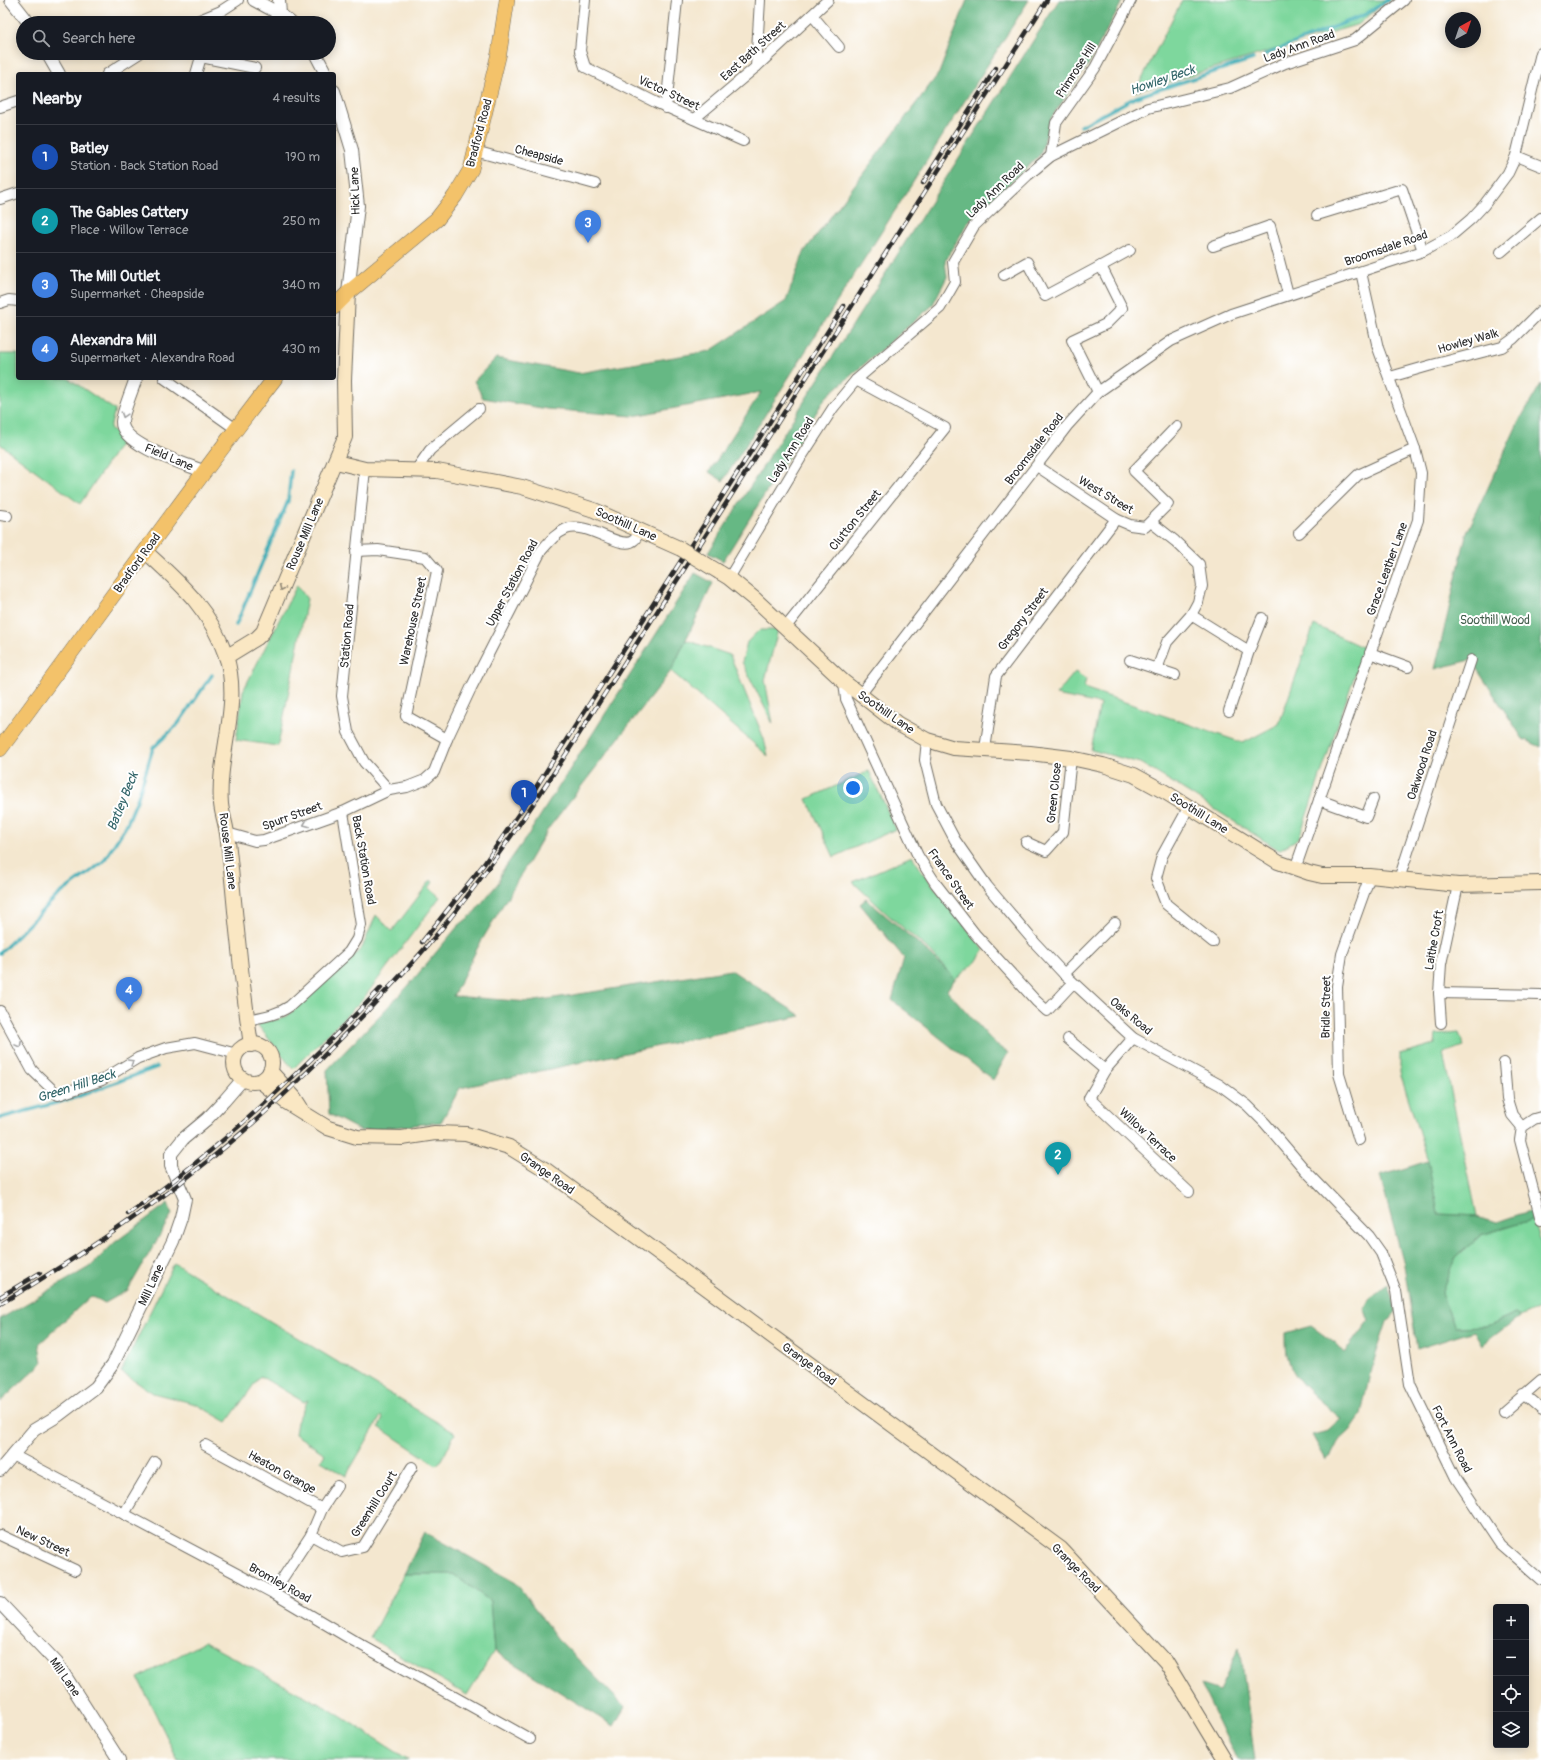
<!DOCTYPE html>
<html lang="en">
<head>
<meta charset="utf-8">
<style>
  :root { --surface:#171b24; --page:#20242c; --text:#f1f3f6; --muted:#9ea1a6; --line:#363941; --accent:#d93025 }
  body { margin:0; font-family:Pangolin,sans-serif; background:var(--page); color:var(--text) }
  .controls { position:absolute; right:12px; bottom:12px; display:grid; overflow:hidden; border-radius:4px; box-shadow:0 2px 10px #0003 }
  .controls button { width:36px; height:36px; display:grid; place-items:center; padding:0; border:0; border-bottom:1px solid var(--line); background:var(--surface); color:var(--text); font:20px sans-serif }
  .compass { position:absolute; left:1445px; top:12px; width:36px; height:36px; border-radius:50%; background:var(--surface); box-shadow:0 2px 10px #0003; rotate:40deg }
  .you { position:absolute; left:853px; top:788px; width:14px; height:14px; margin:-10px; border:3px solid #fff; border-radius:50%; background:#1a73e8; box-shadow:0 0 0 6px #1a73e833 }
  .badge { display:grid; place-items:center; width:26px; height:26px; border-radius:50%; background:var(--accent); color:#fff; font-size:13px; font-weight:700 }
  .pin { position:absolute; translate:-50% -33px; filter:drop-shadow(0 1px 2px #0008) }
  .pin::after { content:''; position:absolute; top:21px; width:14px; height:12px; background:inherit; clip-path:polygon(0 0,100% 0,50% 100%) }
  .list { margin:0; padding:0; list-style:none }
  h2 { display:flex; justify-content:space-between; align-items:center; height:52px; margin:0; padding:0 16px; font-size:17px }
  h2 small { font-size:13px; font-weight:400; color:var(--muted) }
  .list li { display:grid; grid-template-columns:26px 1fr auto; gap:12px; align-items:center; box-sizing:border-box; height:64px; padding:0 16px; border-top:1px solid var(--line) }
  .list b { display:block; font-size:15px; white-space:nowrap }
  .list p { margin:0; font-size:13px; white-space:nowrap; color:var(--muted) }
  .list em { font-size:13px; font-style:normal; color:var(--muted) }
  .icon { flex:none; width:22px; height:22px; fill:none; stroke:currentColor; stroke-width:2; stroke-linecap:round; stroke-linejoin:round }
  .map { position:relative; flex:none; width:1541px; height:1760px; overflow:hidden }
  .search { position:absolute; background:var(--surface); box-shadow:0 2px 10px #0003; left:16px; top:16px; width:320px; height:44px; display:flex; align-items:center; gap:10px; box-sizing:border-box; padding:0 14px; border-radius:22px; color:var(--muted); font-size:15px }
  .panel { position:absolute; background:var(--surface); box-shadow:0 2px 10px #0003; left:16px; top:72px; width:320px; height:308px; border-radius:4px }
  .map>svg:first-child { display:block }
  .green { fill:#7ed79d; stroke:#548164 }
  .forest { fill:#66b884; stroke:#487258 }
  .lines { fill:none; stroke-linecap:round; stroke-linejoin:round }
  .stream { stroke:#3bacb5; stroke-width:3.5 }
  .minor-casing { stroke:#716d64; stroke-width:12 }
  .tertiary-casing { stroke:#716d64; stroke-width:14 }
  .secondary-casing { stroke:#716d64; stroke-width:16 }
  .primary-casing { stroke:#716d64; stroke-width:16 }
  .minor { stroke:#fff; stroke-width:10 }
  .tertiary { stroke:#fff; stroke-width:12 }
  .secondary { stroke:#fae7c3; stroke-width:14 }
  .primary { stroke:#f3c26a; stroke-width:15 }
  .rail-casing { stroke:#2b2b2b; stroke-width:4.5 }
  .rail { stroke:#fff; stroke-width:3; stroke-dasharray:9; stroke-linecap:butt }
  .secondary-bridge-casing { stroke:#716d64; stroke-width:16; stroke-linecap:butt }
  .secondary-bridge { stroke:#fae7c3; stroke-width:14 }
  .oneway { stroke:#a0a0a0 }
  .oneway2 { stroke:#928977 }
  .labels { text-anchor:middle; stroke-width:4; stroke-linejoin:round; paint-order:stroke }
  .street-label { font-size:12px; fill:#2b2b2b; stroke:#fff }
  .park-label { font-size:12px; fill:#445f4d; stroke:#fff }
  .water-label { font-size:13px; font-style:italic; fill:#326569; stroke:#fff }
</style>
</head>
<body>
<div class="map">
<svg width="1541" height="1760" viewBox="0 0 1541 1760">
  <rect width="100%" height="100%" fill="#fff"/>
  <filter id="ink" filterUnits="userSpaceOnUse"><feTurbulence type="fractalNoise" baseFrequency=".025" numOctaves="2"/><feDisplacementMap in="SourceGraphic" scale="8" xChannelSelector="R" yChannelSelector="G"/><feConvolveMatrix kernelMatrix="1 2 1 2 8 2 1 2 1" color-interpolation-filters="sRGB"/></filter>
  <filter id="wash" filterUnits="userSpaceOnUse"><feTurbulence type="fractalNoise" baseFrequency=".012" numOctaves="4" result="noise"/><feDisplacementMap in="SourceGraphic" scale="16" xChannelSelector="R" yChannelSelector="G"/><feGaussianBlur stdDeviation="0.9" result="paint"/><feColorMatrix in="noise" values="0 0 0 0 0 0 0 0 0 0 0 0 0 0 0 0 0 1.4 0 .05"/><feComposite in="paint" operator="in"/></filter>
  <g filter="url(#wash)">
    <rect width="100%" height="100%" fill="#f4e7cf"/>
    <g class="green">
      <polygon points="1182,0 1388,0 1359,24 1135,92"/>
      <polygon points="0,354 18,354 18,378 68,378 115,410 110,428 123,440 80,504 0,444"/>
      <polygon points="297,585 307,599 278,746 236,740 243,691"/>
      <polygon points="1314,625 1364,648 1299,838 1279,850 1175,784 1140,763 1091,750 1100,704 1056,695 1075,672 1086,679 1084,688 1243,743 1279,724"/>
      <polygon points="759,630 778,630 765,680 773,724 742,662 747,642"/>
      <polygon points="686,640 730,655 764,739 768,756 671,671"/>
      <polygon points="869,771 896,829 834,857 807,799"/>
      <polygon points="912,856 924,874 984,950 976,962 955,979 928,949 888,915 853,882"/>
      <polygon points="431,880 433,882 429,888 440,897 363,999 293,1069 256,1023 285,1018 362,948 376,915 392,931"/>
      <polygon points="1459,1033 1464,1046 1443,1053 1477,1216 1438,1214 1428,1161 1400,1072 1400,1054 1435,1044 1436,1035"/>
      <polygon points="1534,1219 1541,1243 1541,1308 1519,1317 1516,1313 1486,1326 1455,1327 1441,1294 1455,1258 1481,1235"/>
      <polygon points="174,1263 455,1433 442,1460 436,1465 379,1427 383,1418 381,1416 346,1476 321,1461 325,1454 295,1434 297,1422 308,1400 304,1402 260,1376 227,1422 196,1404 153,1393 121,1372"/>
      <polygon points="404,1574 453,1574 490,1601 494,1651 467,1695 370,1638"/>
      <polygon points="204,1642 329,1709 409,1760 178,1760 138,1678"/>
    </g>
    <g class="forest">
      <polygon points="967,0 1029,0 723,481 709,472 761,392 633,416 547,409 483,398 474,381 496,358 579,373 710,351 786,301 804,252 939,73"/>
      <polygon points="1059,0 1123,0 1088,65 1051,118 1040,155 969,221 945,261 947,277 932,306 826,397 723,561 708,553"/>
      <polygon points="1541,384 1541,747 1523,739 1471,660 1435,669 1466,535 1518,423"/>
      <polygon points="695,573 713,583 671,671 548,829 479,945 453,996 529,1002 731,970 801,1016 460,1088 441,1122 361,1131 329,1114 327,1070 408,986 458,926 472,915 499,882 501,873 528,835"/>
      <polygon points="866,899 926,950 955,979 947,990 995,1044 1008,1053 993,1080 892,1000 904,958 860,904"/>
      <polygon points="1428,1161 1438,1214 1477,1216 1497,1222 1532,1210 1534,1219 1481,1235 1455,1258 1441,1294 1455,1327 1486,1326 1516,1313 1519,1317 1482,1345 1474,1331 1417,1349 1404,1265 1380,1176"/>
      <polygon points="168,1203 172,1214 128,1290 105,1303 91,1296 39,1344 42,1363 0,1402 0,1319 91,1266 114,1243"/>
      <path d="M1388,1285L1396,1312L1387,1322L1371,1369L1361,1415L1350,1431L1338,1442L1331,1456L1326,1460L1312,1435L1328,1431L1341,1419C1320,1399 1294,1385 1287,1355C1286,1348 1286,1340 1286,1333L1311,1326L1336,1344L1344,1353L1369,1320L1364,1310L1371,1297Z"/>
      <polygon points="425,1532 516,1583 557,1638 625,1707 614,1726 494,1651 490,1601 453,1574 404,1574"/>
      <polygon points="1240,1647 1255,1760 1237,1760 1201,1685 1219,1691"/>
    </g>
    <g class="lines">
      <g class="stream">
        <polyline points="1265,55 1366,14 1388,0"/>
        <polyline points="1081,126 1136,97 1253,59"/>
        <polyline points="236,625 288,501 291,471"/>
        <polyline points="0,953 57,896 103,862 126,826 137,800 153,748 178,724 212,675"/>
        <polyline points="0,1118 74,1098 157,1067"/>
      </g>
    </g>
  </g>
  <g filter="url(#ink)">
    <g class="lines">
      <g class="minor-casing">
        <g id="minor">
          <polyline points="585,0 580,51 585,67 655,102 743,141"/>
          <polyline points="812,15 839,47"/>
          <polyline points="192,23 221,11 238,0"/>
          <polyline points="199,53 201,57 255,68"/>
          <polyline points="756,67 760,0"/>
          <polyline points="107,74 140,53"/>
          <polyline points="196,74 201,57"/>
          <polyline points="0,107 18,101"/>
          <polyline points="666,108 677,0"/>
          <polyline points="694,119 756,67 828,0"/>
          <polyline points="475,151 595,184"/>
          <polyline points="1051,156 1056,123 1095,68 1131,0"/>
          <polyline points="1516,156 1541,166"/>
          <polyline points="0,199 18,193"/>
          <polyline points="1317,215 1402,189 1423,251"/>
          <polyline points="1213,246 1270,226 1288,294"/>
          <polyline points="1501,252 1541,218"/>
          <polyline points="1101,266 1130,250"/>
          <polyline points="1004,275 1027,262 1045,296 1101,266 1122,308 1106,324 1072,340 1098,392"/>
          <polyline points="0,303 9,300 18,301"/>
          <polyline points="1390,377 1432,365 1502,347 1513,339 1541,311"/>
          <polyline points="164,378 236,429"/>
          <polyline points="1037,466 1116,519 1130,525 1145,527 1168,504 1134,471 1177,426"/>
          <polyline points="365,469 342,696 348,732 364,762 389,790"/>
          <polyline points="416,470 430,450 479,409"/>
          <polyline points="0,515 7,516"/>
          <polyline points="1151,522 1175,541 1199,564 1202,586 1198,602 1191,615 1167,642 1157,669"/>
          <polyline points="1299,533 1358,475 1415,449"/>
          <polyline points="356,551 378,550 425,557 437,571 406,716 447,739"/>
          <polyline points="729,578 802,456 833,408 856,380 940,308 955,282 953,262 974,226 1028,175 1051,156 1148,108 1230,88 1285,63 1355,40 1404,0"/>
          <polyline points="1191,615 1249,651 1229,711"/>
          <polyline points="785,628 945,428 856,380"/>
          <polyline points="1249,651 1262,618"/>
          <polyline points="1370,653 1408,667"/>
          <polyline points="1130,660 1175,675"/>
          <polyline points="844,682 846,699 918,856 936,884 975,934 1036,1001 1047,1011 1073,983"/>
          <polyline points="860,695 1067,426 1098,392 1171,341 1231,314 1423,251 1451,236 1471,219 1484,205 1508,173 1516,156 1541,53"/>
          <polyline points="927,740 925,760 936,804 955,840 987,886 1036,944 1064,974 1133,1038 1220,1085 1247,1105 1265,1123 1305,1170 1369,1236 1381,1253 1396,1291 1410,1384 1456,1478 1500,1544 1541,1580"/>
          <polyline points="985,749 996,676 1116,519"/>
          <polyline points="1319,800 1366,817 1373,799"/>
          <polyline points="1188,806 1184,816 1162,856 1156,878 1166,904 1213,942"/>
          <path d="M227,833L255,841L264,840L343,812L389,790L407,787L425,780L434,772L447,739L471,688L541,551C549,542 555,534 566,529C587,520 622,552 634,540C637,538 638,533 640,529"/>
          <polyline points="1026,842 1046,851 1063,832 1071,758"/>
          <polyline points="1295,869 1372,648 1418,520 1421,473 1415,449 1378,348 1361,272"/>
          <polyline points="1399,879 1471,660"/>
          <polyline points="1064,974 1115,923"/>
          <polyline points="1439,993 1541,995"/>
          <polyline points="0,1011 32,1070 58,1095 102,1080 138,1058 166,1048 195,1043 237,1054"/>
          <path d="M247,1020C262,1017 277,1015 290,1006L349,952L357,939L361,925L343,812"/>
          <polyline points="1441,1023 1439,993 1441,964 1458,885"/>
          <polyline points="1133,1038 1105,1070 1089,1098 1189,1192"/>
          <polyline points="1068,1039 1105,1070"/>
          <polyline points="1504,1063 1507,1099 1512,1115 1522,1127"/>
          <polyline points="1541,1117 1534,1119 1522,1127 1520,1140 1541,1220"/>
          <polyline points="1359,1140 1339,1074 1337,986 1342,954 1370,876"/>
          <polyline points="1523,1394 1541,1409"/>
          <polyline points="1504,1412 1541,1380"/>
          <polyline points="205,1445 322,1509 337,1486"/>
          <polyline points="13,1455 273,1593 354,1641 530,1739"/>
          <polyline points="124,1514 155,1462"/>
          <polyline points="0,1535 75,1570"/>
          <polyline points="311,1535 342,1552 363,1547 412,1467"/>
          <polyline points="273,1593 311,1535 322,1509"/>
        </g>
      </g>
      <g class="tertiary-casing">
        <g id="tertiary">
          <polyline points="11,0 29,23"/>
          <polyline points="254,0 280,14 291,23"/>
          <polyline points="279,0 280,14"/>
          <polyline points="47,53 59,74"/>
          <polyline points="315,53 326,74"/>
          <polyline points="334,91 352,150 358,206 348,293"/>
          <path d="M136,378C133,388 122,414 122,422C121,445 185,464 203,471"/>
          <polyline points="0,1470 34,1430 59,1415 96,1387 113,1364 173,1241 181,1218 185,1199 171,1166 171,1154 183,1139 207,1119 224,1101 243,1079"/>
          <polyline points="0,1603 57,1663 119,1760"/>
        </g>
      </g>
      <g class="secondary-casing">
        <g id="secondary">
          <polyline points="336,462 365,469 437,471 522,487 594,510 681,549"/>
          <path d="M146,552C181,584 210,609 226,656C242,704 217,755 221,804C222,814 226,824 227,834C231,863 233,892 236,921C240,963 245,1004 251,1045"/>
          <polyline points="719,572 729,578 756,600 844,682 898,724 927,740 954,748 1030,753 1071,758 1103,765 1134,775 1165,792 1278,862 1309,873 1322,876 1370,876 1399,879 1458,885 1541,883"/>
          <polyline points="226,657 257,638 263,632 345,437 344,380 348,293"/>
          <circle cx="253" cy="1063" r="19"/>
          <polyline points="270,1071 294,1097 301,1108"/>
          <polyline points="260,1081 286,1102 328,1128 357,1137 402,1138 435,1133 466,1134 509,1147 546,1170 1061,1549 1166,1662 1225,1760"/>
        </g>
      </g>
      <g class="primary-casing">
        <g id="primary">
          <polyline points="334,307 348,293 437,219 455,196 471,169 499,53 507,0"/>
          <path d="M0,749C92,625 181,500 275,378"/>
        </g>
      </g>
      <use href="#minor" class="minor"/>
      <use href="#tertiary" class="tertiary"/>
      <use href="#secondary" class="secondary"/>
      <use href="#primary" class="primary"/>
      <g class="rail-casing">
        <g id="rail">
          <polyline points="923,183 996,68"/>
          <polyline points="422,942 484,864 522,809 844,306"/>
          <path d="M128,1214C221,1149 303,1070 381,988"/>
          <polyline points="0,1297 40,1273"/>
          <path d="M0,1304C71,1262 140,1216 204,1164C264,1117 319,1062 372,1006C394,982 418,958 438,933C490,870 535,803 579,734L1047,0"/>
        </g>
      </g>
      <use href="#rail" class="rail"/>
      <g class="secondary-bridge-casing">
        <polyline id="secondary-bridge" points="681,549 719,572"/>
      </g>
      <use href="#secondary-bridge" class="secondary-bridge"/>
    </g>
    <defs><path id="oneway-chevron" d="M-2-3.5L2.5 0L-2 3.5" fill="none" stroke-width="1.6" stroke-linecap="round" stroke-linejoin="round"/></defs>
    <g class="oneway">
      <use href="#oneway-chevron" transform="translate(124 415) rotate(108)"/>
      <use href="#oneway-chevron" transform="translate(306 824) rotate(159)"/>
      <use href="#oneway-chevron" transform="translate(19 1045) rotate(62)"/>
      <use href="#oneway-chevron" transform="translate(131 1062) rotate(-31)"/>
    </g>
    <use class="oneway2" href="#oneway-chevron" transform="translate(282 588) rotate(114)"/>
  </g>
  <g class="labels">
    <g class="street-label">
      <text transform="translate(1299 46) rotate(-20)" y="4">Lady Ann Road</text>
      <text transform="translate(753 51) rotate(-42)" y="4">East Bath Street</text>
      <text transform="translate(1076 70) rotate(-57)" y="4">Primrose Hill</text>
      <text transform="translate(669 93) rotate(25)" y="4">Victor Street</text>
      <text transform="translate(479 133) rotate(-75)" y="4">Bradford Road</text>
      <text transform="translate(539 155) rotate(15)" y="4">Cheapside</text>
      <text transform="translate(995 190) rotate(-44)" y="4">Lady Ann Road</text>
      <text transform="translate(355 191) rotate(-92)" y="4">Hick Lane</text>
      <text transform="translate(1386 248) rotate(-19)" y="4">Broomsdale Road</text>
      <text transform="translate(1468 341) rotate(-16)" y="4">Howley Walk</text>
      <text transform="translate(1034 449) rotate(-52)" y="4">Broomsdale Road</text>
      <text transform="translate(791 450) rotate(-58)" y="4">Lady Ann Road</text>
      <text transform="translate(169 457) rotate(23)" y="4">Field Lane</text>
      <text transform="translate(1106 495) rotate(31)" y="4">West Street</text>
      <text transform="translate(855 520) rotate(-51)" y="4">Clutton Street</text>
      <text transform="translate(626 524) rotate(24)" y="4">Soothill Lane</text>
      <text transform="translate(305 534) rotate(-67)" y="4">Rouse Mill Lane</text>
      <text transform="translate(137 563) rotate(-54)" y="4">Bradford Road</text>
      <text transform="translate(1387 569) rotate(-70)" y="4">Grace Leather Lane</text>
      <text transform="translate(512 583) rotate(-62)" y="4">Upper Station Road</text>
      <text transform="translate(1023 619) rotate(-53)" y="4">Gregory Street</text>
      <text transform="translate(413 621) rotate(-78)" y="4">Warehouse Street</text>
      <text transform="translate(347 636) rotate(-85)" y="4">Station Road</text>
      <text transform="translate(886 712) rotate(35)" y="4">Soothill Lane</text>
      <text transform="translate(1422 765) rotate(-72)" y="4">Oakwood Road</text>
      <text transform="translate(1054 793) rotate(-84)" y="4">Green Close</text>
      <text transform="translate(1199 813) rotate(32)" y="4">Soothill Lane</text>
      <text transform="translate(292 816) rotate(-20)" y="4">Spurr Street</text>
      <text transform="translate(228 851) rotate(83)" y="4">Rouse Mill Lane</text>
      <text transform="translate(364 860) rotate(80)" y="4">Back Station Road</text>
      <text transform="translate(951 879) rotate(55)" y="4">France Street</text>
      <text transform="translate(1434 940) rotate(-80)" y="4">Laithe Croft</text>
      <text transform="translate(1326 1007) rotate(-89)" y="4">Bridle Street</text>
      <text transform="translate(1131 1016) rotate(40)" y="4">Oaks Road</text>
      <text transform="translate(1148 1135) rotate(43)" y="4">Willow Terrace</text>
      <text transform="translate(547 1173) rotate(35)" y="4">Grange Road</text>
      <text transform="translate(151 1285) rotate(-65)" y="4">Mill Lane</text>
      <text transform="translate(809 1364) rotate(36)" y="4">Grange Road</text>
      <text transform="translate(1452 1439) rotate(63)" y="4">Fort Ann Road</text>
      <text transform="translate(282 1472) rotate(29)" y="4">Heaton Grange</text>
      <text transform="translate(374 1504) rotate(-58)" y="4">Greenhill Court</text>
      <text transform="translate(43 1541) rotate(25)" y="4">New Street</text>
      <text transform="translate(1076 1568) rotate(45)" y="4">Grange Road</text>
      <text transform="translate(280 1583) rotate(29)" y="4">Bromley Road</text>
      <text transform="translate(65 1677) rotate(55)" y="4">Mill Lane</text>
    </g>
    <g class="park-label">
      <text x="1495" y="624">Soothill Wood</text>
    </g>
    <g class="water-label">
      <text transform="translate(1162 79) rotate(-19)" y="5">Howley Beck</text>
      <text transform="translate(122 801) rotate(-68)" y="5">Batley Beck</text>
      <text transform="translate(76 1085) rotate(-18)" y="5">Green Hill Beck</text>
    </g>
  </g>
</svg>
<div class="controls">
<button>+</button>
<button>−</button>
<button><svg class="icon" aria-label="locate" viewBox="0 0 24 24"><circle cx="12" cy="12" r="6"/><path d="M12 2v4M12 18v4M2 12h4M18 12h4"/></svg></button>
<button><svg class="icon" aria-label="layers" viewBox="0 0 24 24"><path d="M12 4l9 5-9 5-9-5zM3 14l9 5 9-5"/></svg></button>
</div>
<svg class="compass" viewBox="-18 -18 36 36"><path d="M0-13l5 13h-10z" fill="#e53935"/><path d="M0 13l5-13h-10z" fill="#9ea1a6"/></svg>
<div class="you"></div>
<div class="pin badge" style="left:524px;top:813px;background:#1a4fb4">1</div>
<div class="pin badge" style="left:1058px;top:1175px;background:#0f9aa8">2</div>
<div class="pin badge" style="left:588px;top:243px;background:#3f7fe0">3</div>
<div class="pin badge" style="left:129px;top:1010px;background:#3f7fe0">4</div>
<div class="search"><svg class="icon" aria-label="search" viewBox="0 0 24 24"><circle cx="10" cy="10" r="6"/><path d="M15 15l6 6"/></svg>Search here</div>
<section class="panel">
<h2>Nearby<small>4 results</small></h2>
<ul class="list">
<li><span class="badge" style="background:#1a4fb4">1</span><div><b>Batley</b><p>Station · Back Station Road</p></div><em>190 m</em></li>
<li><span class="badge" style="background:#0f9aa8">2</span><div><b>The Gables Cattery</b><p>Place · Willow Terrace</p></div><em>250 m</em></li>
<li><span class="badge" style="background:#3f7fe0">3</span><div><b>The Mill Outlet</b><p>Supermarket · Cheapside</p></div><em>340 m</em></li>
<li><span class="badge" style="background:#3f7fe0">4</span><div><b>Alexandra Mill</b><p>Supermarket · Alexandra Road</p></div><em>430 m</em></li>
</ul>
</section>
</div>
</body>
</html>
